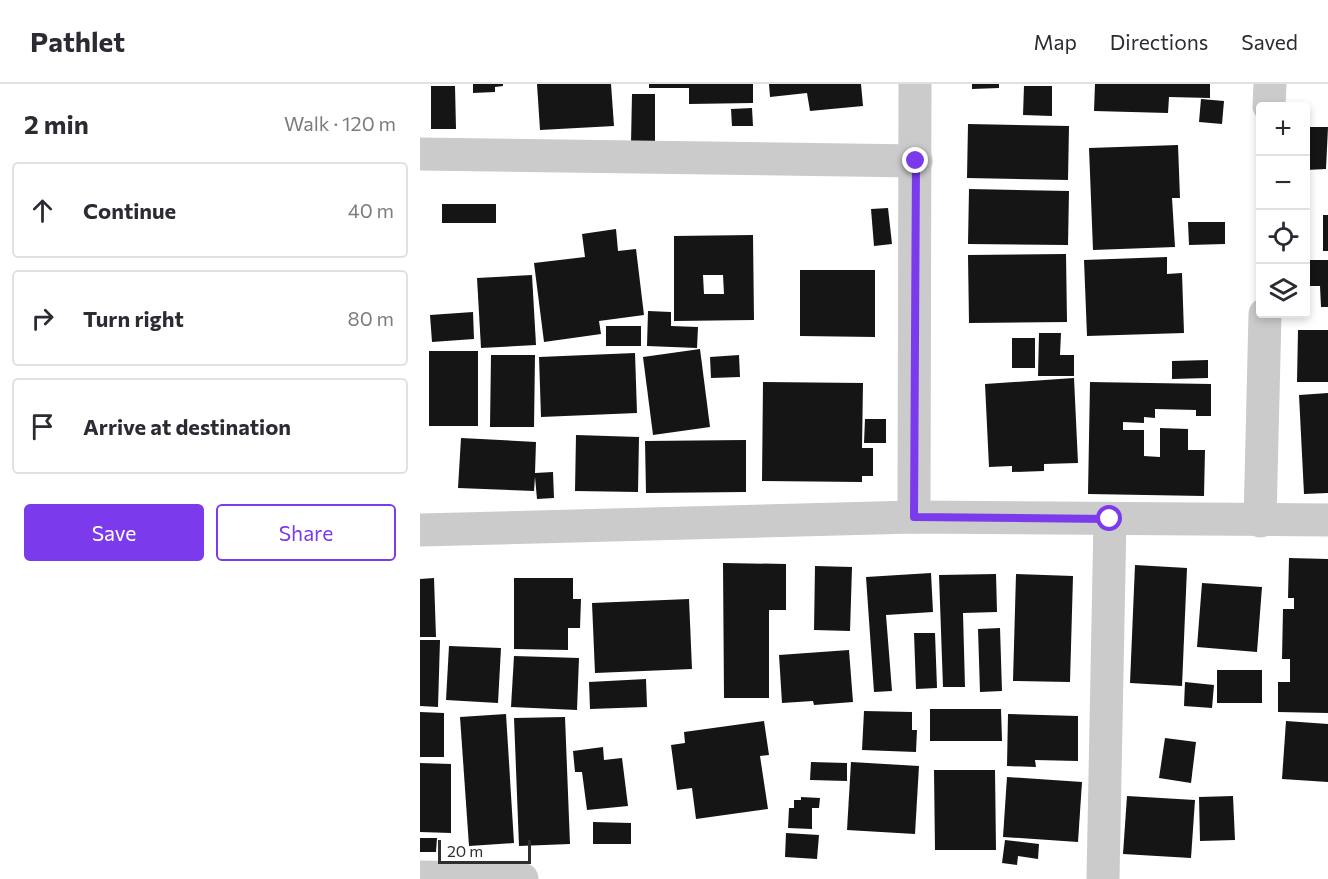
<!DOCTYPE html>
<html lang="en">
<head>
<meta charset="utf-8">
<style>
  :root { --surface:#fff; --page:#f2f2f3; --text:#2b2b33; --muted:#7c7c81; --line:#e1e1e2; --accent:#7c3aed }
  body { margin:0; font-family:Commissioner,sans-serif; background:var(--page); color:var(--text) }
  .controls { position:absolute; right:18px; top:18px; display:grid; overflow:hidden; border-radius:6px; box-shadow:0 3px 9px #0003 }
  .controls button { width:54px; height:54px; display:grid; place-items:center; padding:0; border:0; border-bottom:2px solid var(--line); background:var(--surface); color:var(--text); font:30px sans-serif }
  .scale { position:absolute; left:18px; bottom:15px; width:93px; box-sizing:border-box; padding-left:6px; border:3px solid #2e2e2e; border-top:0; font-size:16px; line-height:21px; white-space:nowrap; color:#2e2e2e; -webkit-text-stroke:4px #fff; paint-order:stroke }
  .stop { position:absolute; width:18px; height:18px; margin:-14px; border:4px solid #7c3aed; border-radius:50%; background:#fff }
  .stop.end { background:#7c3aed; border-color:#fff; box-shadow:0 2px 6px #0008 }
  .list { margin:0; padding:0; list-style:none }
  h2 { display:flex; justify-content:space-between; align-items:center; height:78px; margin:0; padding:0 24px; font-size:26px }
  h2 small { font-size:20px; font-weight:400; color:var(--muted) }
  .list li { display:grid; grid-template-columns:39px 1fr auto; gap:18px; align-items:center; box-sizing:border-box; height:96px; margin:0 12px 12px; padding:0 12px; border:2px solid var(--line); border-radius:6px }
  .list b { display:block; font-size:22px; white-space:nowrap }
  .list em { font-size:20px; font-style:normal; color:var(--muted) }
  .actions { display:flex; gap:12px; padding:18px 24px }
  .actions a { flex:1; padding:14px 0; border:2px solid var(--accent); border-radius:6px; text-align:center; font-size:21px; color:var(--accent) }
  .actions .main { background:var(--accent); color:#fff }
  .icon { flex:none; width:33px; height:33px; fill:none; stroke:currentColor; stroke-width:2; stroke-linecap:round; stroke-linejoin:round }
  .map { position:relative; flex:none; width:908px; height:795px; overflow:hidden }
  header { display:flex; align-items:center; gap:36px; box-sizing:border-box; height:84px; padding:0 30px; background:var(--surface); border-bottom:2px solid var(--line) }
  header strong { font-size:28px }
  nav { display:flex; gap:33px; margin-inline-start:auto; font-size:21px }
  main { display:flex }
  aside { flex:1; background:var(--surface) }
  .map>svg:first-child { display:block }
  .building { fill:#151515; fill-rule:evenodd }
  .lines { fill:none; stroke-linecap:round; stroke-linejoin:round }
  .minor { stroke:#cbcbcb; stroke-width:33 }
  .route { stroke:#7c3aed; stroke-width:8 }
</style>
</head>
<body>
<header>
<strong>Pathlet</strong>
<nav><a>Map</a><a>Directions</a><a>Saved</a></nav>
</header>
<main>
<aside>
<h2>2 min<small>Walk · 120 m</small></h2>
<ul class="list">
<li><svg class="icon" aria-label="ahead" viewBox="0 0 24 24"><path d="M12 20V5M6 11l6-6 6 6"/></svg><div><b>Continue</b></div><em>40 m</em></li>
<li><svg class="icon" aria-label="right" viewBox="0 0 24 24"><path d="M7 20v-9h11M14 6l5 5-5 5"/></svg><div><b>Turn right</b></div><em>80 m</em></li>
<li><svg class="icon" aria-label="arrive" viewBox="0 0 24 24"><path d="M6 21V4h12l-3 4 3 4H6"/></svg><div><b>Arrive at destination</b></div></li>
</ul>
<div class="actions"><a class="main">Save</a><a>Share</a></div>
</aside>
<div class="map">
<svg width="908" height="795" viewBox="0 0 908 795">
  <rect width="100%" height="100%" fill="#fff"/>
  <g class="building">
    <polygon points="53,0 83,0 83,2 75,3 75,8 53,9"/>
    <polygon points="117,0 191,0 194,42 120,46"/>
    <polygon points="229,0 333,0 333,19 269,20 269,4 229,4"/>
    <polygon points="349,0 441,0 443,22 390,27 387,9 350,13"/>
    <polygon points="552,0 579,0 579,4 552,5"/>
    <polygon points="675,0 790,0 790,14 749,13 748,29 674,27"/>
    <polygon points="11,2 35,2 36,45 11,45"/>
    <polygon points="604,2 632,2 632,32 603,31"/>
    <polygon points="212,10 235,10 235,59 211,59"/>
    <polygon points="781,15 804,17 802,40 779,38"/>
    <polygon points="332,24 333,42 312,42 311,25"/>
    <polygon points="548,40 649,42 648,96 547,94"/>
    <polygon points="886,43 908,43 906,85 886,86"/>
    <polygon points="758,61 760,114 752,114 755,163 673,166 669,64"/>
    <polygon points="549,105 649,107 648,161 548,160"/>
    <rect x="22" y="120" width="54" height="19"/>
    <polygon points="468,124 472,160 454,162 451,125"/>
    <rect x="903" y="131" width="5" height="36"/>
    <polygon points="768,138 805,138 805,160 769,161"/>
    <polygon points="196,145 198,167 216,165 224,231 179,237 181,250 124,258 114,179 165,173 162,150"/>
    <path d="M333,151L334,236L254,237V152ZM283,191H303L304,210H284Z"/>
    <polygon points="646,170 647,238 549,239 548,171"/>
    <polygon points="747,173 747,190 762,189 764,249 667,252 664,176"/>
    <polygon points="886,176 908,176 908,223 901,223 900,202 886,202"/>
    <polygon points="380,186 455,186 455,253 380,252"/>
    <polygon points="112,191 116,261 61,264 57,194"/>
    <polygon points="228,227 251,228 251,242 278,243 277,264 227,262"/>
    <polygon points="53,228 54,255 12,258 10,231"/>
    <rect x="186" y="242" width="35" height="20"/>
    <polygon points="878,246 908,246 908,298 877,298"/>
    <polygon points="619,249 641,249 640,271 654,271 654,292 618,292"/>
    <rect x="592" y="254" width="23" height="30"/>
    <polygon points="280,265 290,343 233,351 223,273"/>
    <rect x="9" y="267" width="49" height="75"/>
    <polygon points="215,269 217,329 121,333 119,273"/>
    <polygon points="71,271 115,271 114,343 70,343"/>
    <polygon points="319,271 320,293 291,294 290,273"/>
    <polygon points="788,276 788,294 752,295 752,277"/>
    <polygon points="654,294 658,379 624,380 624,387 592,388 592,382 569,383 565,300"/>
    <polygon points="343,298 443,299 442,364 453,364 453,392 442,392 442,398 342,397"/>
    <polygon points="670,298 791,300 791,332 776,332 776,326 735,325 735,334 724,333 724,339 703,338 703,346 724,346 724,372 740,373 740,344 768,345 768,366 785,366 784,412 668,410"/>
    <polygon points="908,309 908,409 884,410 879,311"/>
    <polygon points="445,335 466,335 466,359 444,359"/>
    <polygon points="156,351 219,353 218,408 155,407"/>
    <polygon points="41,354 116,358 115,389 133,388 134,414 117,415 115,393 114,407 38,404"/>
    <polygon points="326,356 326,408 226,409 225,357"/>
    <polygon points="869,474 908,475 908,629 858,628 858,598 870,598 870,575 862,575 863,525 874,525 874,514 868,514"/>
    <polygon points="303,479 366,480 366,526 349,526 349,614 304,614"/>
    <polygon points="715,481 767,484 762,602 710,599"/>
    <polygon points="395,482 432,483 430,547 394,546"/>
    <polygon points="511,489 513,528 466,531 472,607 454,608 446,493"/>
    <polygon points="576,490 577,528 543,529 545,603 523,603 519,491"/>
    <polygon points="596,490 653,492 650,598 593,597"/>
    <polygon points="14,494 16,553 0,553 0,495"/>
    <polygon points="94,494 153,494 153,515 161,515 160,544 148,544 148,566 94,565"/>
    <polygon points="782,499 842,503 837,568 777,563"/>
    <polygon points="269,515 272,585 175,589 172,519"/>
    <polygon points="580,544 582,607 560,608 558,545"/>
    <polygon points="494,549 515,549 517,604 496,605"/>
    <polygon points="0,556 20,556 18,623 0,622"/>
    <polygon points="29,562 81,564 78,619 26,616"/>
    <polygon points="429,566 433,618 394,621 393,617 362,619 359,571"/>
    <polygon points="94,572 159,574 157,626 91,623"/>
    <rect x="797" y="586" width="45" height="33"/>
    <polygon points="226,595 227,623 170,625 169,598"/>
    <polygon points="765,598 794,601 792,624 764,622"/>
    <polygon points="510,625 581,625 582,657 510,657"/>
    <polygon points="444,627 492,628 492,646 497,646 496,668 442,666"/>
    <polygon points="0,628 24,629 24,673 0,673"/>
    <polygon points="86,630 94,759 49,762 40,633"/>
    <polygon points="588,630 658,632 658,677 615,676 616,683 587,682"/>
    <polygon points="145,633 150,760 99,762 94,634"/>
    <polygon points="344,637 349,671 340,672 348,725 276,735 272,704 257,706 251,661 265,659 264,648"/>
    <polygon points="866,637 908,640 908,698 862,695"/>
    <polygon points="745,654 776,658 771,699 739,694"/>
    <polygon points="183,663 184,676 202,674 208,722 167,726 162,688 155,688 153,667"/>
    <polygon points="391,678 427,679 427,697 390,696"/>
    <polygon points="431,678 499,682 495,750 427,746"/>
    <polygon points="0,679 31,680 31,749 0,748"/>
    <polygon points="514,686 575,686 576,766 515,766"/>
    <polygon points="587,693 662,698 658,758 583,753"/>
    <polygon points="707,712 775,716 771,774 703,770"/>
    <polygon points="813,712 815,756 780,757 779,713"/>
    <polygon points="381,713 400,714 399,724 392,724 392,745 368,744 369,724 374,724 374,716 381,716"/>
    <polygon points="173,738 211,739 211,760 173,760"/>
    <polygon points="366,749 399,751 397,775 365,773"/>
    <polygon points="0,754 17,754 16,768 0,768"/>
    <polygon points="585,756 619,760 618,775 598,772 597,781 582,779"/>
  </g>
  <g class="lines">
    <g class="minor">
      <polyline points="849,22 850,0"/>
      <polyline points="0,70 496,77"/>
      <polyline points="494,433 495,0"/>
      <polyline points="840,437 845,230"/>
      <polyline points="0,446 494,433 908,436"/>
      <polyline points="0,793 102,795"/>
      <polyline points="683,795 690,435"/>
    </g>
  </g>
  <g class="lines">
    <polyline class="route" points="496,77 494,433 690,435"/>
  </g>
</svg>
<div class="controls">
<button>+</button>
<button>−</button>
<button><svg class="icon" aria-label="locate" viewBox="0 0 24 24"><circle cx="12" cy="12" r="6"/><path d="M12 2v4M12 18v4M2 12h4M18 12h4"/></svg></button>
<button><svg class="icon" aria-label="layers" viewBox="0 0 24 24"><path d="M12 4l9 5-9 5-9-5zM3 14l9 5 9-5"/></svg></button>
</div>
<div class="scale">20 m</div>
<div class="stop" style="left:690px;top:435px"></div>
<div class="stop end" style="left:496px;top:77px"></div>
</div>
</main>
</body>
</html>
